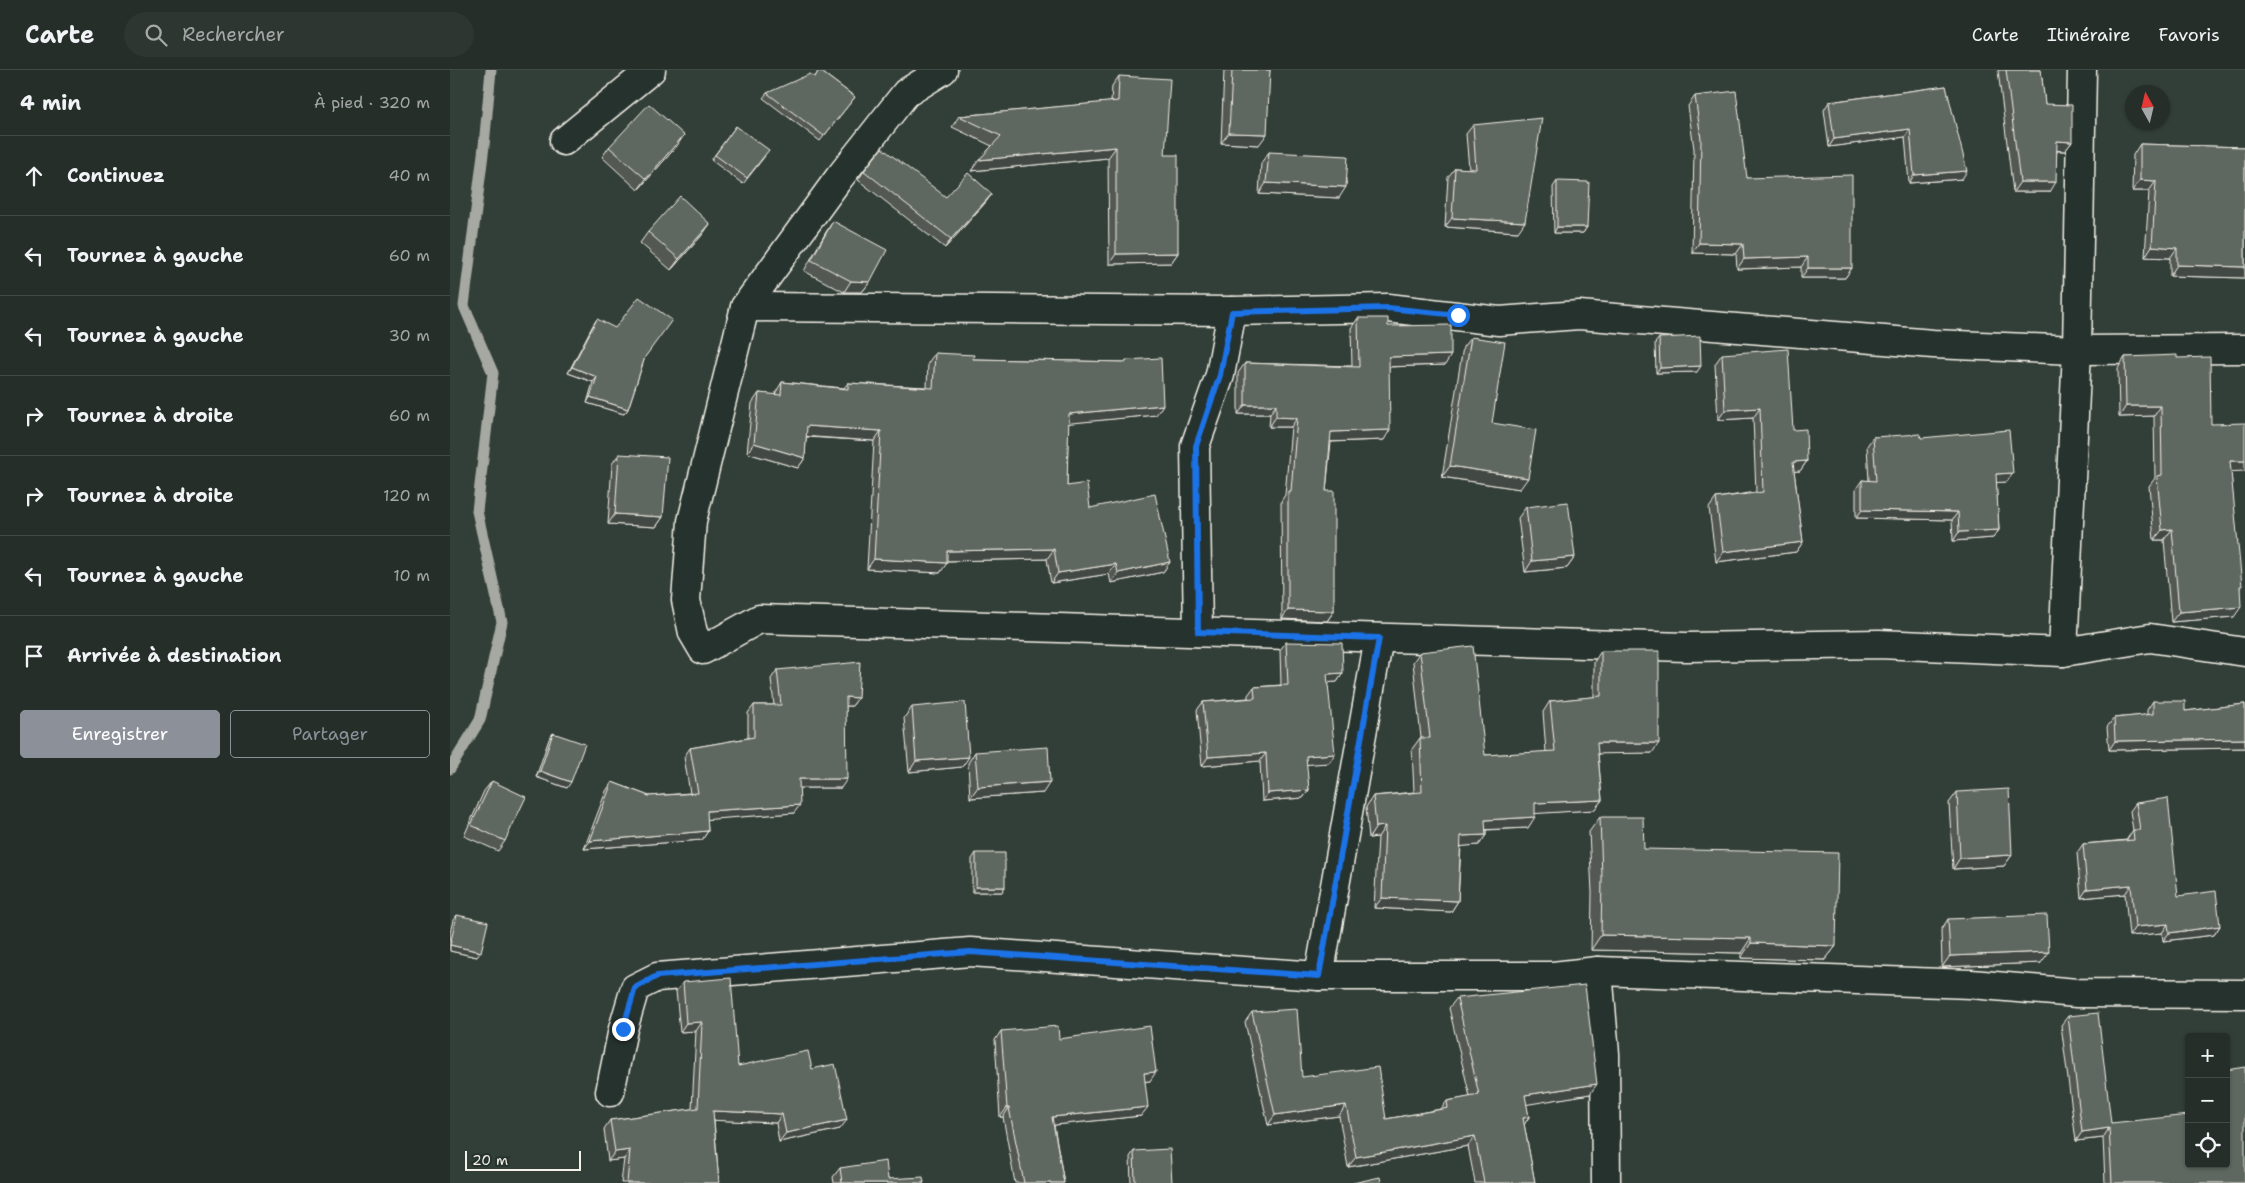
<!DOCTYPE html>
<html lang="fr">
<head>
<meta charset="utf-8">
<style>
  :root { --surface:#262e2a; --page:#2e3632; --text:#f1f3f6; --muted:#a4a8a8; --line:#424a47; --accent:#8c9099 }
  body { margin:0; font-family:"Shantell Sans",sans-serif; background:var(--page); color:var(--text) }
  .controls { position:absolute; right:15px; bottom:15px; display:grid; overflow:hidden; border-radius:5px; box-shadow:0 1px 4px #0004 }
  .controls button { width:45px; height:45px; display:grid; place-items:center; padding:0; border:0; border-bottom:1px solid var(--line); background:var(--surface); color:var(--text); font:25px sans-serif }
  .compass { position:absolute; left:1675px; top:15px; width:45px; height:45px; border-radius:50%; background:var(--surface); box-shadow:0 1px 4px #0004; rotate:352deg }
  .scale { position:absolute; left:15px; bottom:12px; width:116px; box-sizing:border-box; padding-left:5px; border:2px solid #f4f1e8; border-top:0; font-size:14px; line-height:18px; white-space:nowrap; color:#f4f1e8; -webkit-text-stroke:4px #26332d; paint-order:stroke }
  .stop { position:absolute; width:15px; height:15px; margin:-11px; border:4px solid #1a73e8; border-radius:50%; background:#fff }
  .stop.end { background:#1a73e8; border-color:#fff; box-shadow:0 1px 5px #0008 }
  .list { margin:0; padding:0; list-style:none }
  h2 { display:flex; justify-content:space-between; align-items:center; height:65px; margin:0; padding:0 20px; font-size:21px }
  h2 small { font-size:16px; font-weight:400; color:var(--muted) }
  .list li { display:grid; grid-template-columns:32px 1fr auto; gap:15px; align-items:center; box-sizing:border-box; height:80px; padding:0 20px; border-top:1px solid var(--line) }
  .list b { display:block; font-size:19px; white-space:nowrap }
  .list em { font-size:16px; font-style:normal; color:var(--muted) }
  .actions { display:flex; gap:10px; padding:15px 20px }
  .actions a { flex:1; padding:11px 0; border:1px solid var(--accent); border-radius:5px; text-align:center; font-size:18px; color:var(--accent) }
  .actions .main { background:var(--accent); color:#fff }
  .icon { flex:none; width:28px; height:28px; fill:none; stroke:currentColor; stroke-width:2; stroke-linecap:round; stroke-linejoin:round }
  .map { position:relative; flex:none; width:1795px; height:1113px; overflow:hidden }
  header { display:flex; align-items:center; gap:30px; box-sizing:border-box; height:70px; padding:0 25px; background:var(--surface); border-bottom:1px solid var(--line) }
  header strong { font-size:24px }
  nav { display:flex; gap:28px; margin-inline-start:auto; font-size:18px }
  .search { width:350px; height:45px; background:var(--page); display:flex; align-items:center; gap:12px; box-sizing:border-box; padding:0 18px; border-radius:28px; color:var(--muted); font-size:19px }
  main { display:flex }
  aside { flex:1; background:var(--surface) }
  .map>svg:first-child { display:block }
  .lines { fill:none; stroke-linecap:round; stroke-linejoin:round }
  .stream { stroke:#a6a9a1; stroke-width:11 }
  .minor-casing { stroke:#f4f1e8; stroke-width:31 }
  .minor { stroke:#26332d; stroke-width:28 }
  .wall { fill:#525953; stroke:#f4f1e8 }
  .shaded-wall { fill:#424944; stroke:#f4f1e8 }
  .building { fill:#5f6861; stroke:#f4f1e8 }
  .route { stroke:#1a73e8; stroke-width:6 }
</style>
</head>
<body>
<header>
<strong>Carte</strong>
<div class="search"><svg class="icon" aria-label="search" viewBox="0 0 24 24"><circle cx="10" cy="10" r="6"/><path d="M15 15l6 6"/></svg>Rechercher</div>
<nav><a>Carte</a><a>Itinéraire</a><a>Favoris</a></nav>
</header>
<main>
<aside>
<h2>4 min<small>À pied · 320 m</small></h2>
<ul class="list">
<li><svg class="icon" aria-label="ahead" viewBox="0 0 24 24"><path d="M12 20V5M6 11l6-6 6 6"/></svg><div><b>Continuez</b></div><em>40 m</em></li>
<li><svg class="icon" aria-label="left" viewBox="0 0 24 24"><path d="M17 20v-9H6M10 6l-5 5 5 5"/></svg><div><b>Tournez à gauche</b></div><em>60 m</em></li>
<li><svg class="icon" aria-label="left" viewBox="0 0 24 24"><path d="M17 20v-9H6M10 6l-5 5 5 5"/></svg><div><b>Tournez à gauche</b></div><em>30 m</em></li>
<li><svg class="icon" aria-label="right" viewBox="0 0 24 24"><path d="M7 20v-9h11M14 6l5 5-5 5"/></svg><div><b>Tournez à droite</b></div><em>60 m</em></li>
<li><svg class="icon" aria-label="right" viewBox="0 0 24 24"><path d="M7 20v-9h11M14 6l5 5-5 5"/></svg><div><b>Tournez à droite</b></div><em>120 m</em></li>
<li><svg class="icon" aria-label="left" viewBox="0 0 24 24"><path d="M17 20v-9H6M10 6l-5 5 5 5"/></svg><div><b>Tournez à gauche</b></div><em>10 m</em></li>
<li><svg class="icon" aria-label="arrive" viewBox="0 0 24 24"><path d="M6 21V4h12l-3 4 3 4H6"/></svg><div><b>Arrivée à destination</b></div></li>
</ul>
<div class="actions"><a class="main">Enregistrer</a><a>Partager</a></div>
</aside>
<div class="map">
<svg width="1795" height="1113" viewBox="0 0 1795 1113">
  <rect width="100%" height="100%" fill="#323e38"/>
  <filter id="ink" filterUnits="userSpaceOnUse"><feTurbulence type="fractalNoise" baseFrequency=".02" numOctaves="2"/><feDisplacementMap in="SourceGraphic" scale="10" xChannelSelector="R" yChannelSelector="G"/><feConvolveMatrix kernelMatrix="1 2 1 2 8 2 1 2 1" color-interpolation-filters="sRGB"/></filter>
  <g filter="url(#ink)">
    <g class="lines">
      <polyline class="stream" points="0,699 30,650 52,552 27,441 43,303 14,236 34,76 41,0"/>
      <g class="minor-casing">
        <g id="minor">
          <polyline points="493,0 456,23 389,108 295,237 242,451 236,530 243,563 253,580 309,549 1236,577 1429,574 1613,582 1700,568 1795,582"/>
          <polyline points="114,71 201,0"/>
          <polyline points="295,237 782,241 938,238 1049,251 1129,245 1483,274 1627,280 1795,279"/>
          <polyline points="748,562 745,376 770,305 782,241"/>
          <polyline points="1613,582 1627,280 1632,0"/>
          <polyline points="1148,901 1521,914 1627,923 1795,924"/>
          <polyline points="869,906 929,568"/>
          <polyline points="160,1022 173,959 185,918 207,907 520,882 869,906 1103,906 1148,901 1155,984 1156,1113"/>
        </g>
      </g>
      <use href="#minor" class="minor"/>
    </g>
    <g class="wall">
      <polygon points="369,0 405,27 370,71 313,28 317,23 365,7"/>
      <polygon points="774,0 820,0 809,75 771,73"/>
      <polygon points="1548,0 1591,0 1595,34 1622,72 1615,81 1607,81 1600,122 1563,122"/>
      <polygon points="669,6 715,85 728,183 721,193 659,194 658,88 521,101 542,76 502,57 509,46 661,32 662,16"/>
      <polygon points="1496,16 1512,109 1459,113 1455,67 1379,77 1374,40 1379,32"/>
      <polygon points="1245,26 1297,108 1402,198 1395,208 1351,208 1351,197 1287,199 1286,184 1242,183 1244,79 1238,36"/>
      <polygon points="1023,55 1068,162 995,157 998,107 1005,98 1019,99 1016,64"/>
      <polygon points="286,56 315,86 293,114 261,90"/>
      <polygon points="1690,74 1795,77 1795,208 1720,206 1720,188 1695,187 1699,121 1682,121 1683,85"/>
      <polygon points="227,76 188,120 152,87 159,77"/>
      <polygon points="819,82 889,128 809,124 811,93"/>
      <polygon points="414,101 496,127 542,124 535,133 495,178 408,110"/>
      <polygon points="1107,111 1137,157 1133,163 1104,163 1103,117"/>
      <polygon points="383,151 420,212 412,222 394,222 354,201 376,162"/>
      <polygon points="198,162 253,164 221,200 190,173"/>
      <polygon points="908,248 938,256 995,295 939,297 934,370 881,372 876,421 884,541 877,551 832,549 831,431 835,425 841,357 819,357 820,344 788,344 788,303 795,293 902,296 901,258"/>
      <polygon points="147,249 195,287 178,339 174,344 137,333 143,312 118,303 143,255"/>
      <polygon points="1021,267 1042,353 1070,419 992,407 1013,277"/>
      <polygon points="1209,268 1247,302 1206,303 1205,273"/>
      <polygon points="485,283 523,289 675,292 676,290 706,345 618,353 617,416 640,438 720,492 713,502 661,513 659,504 601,513 597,489 497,491 490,503 417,499 424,371 356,367 355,388 348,398 297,383 302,333 309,323 325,325 326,322 332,312 394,318 398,313 477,317 478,293"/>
      <polygon points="1272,284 1343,360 1357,391 1350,401 1344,401 1353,472 1346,482 1266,492 1259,438 1266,428 1306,422 1303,348 1268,350 1265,294"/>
      <polygon points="1675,287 1727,288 1761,354 1781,402 1790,519 1784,547 1721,552 1714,470 1704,470 1699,416 1705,408 1704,346 1669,347 1668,298"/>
      <polygon points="1423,367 1471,368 1557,412 1546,412 1549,460 1543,468 1503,471 1502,450 1406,448 1406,419 1412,410 1419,411 1417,376"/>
      <polygon points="169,384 213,447 206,457 158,454 162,394"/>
      <polygon points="1076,437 1125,487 1117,498 1075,502 1068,448"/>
      <polygon points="836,572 893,603 887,612 878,612 879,693 856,694 859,720 853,728 812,731 810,691 752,696 747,640 753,632 798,628 798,625 804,617 831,615 830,580"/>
      <polygon points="1151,581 1202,683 1148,683 1152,730 1144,740 1085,743 1078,758 1036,760 1036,765 1029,775 1011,776 1008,831 1001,842 924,838 928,767 919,768 916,737 923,726 964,722 962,679 970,668 971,668 963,592 970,582 1035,685 1096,682 1093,642 1100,631 1144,627 1144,592"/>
      <polygon points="327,600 408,628 402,636 396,636 391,718 349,718 344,743 257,749 258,761 252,770 134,779 156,721 162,712 199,726 240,723 234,687 240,678 298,668 298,643 304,635 324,635 321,609"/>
      <polygon points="1703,631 1735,641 1795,634 1795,678 1659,680 1657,657 1664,648 1697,645 1697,640"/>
      <polygon points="462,637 512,697 459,702 454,648"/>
      <polygon points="103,663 117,718 86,707 99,669"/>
      <polygon points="525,682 593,723 520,728 518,693"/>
      <polygon points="42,711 55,771 48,781 14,766 34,721"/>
      <polygon points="1507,722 1562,785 1554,796 1503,799 1499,733"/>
      <polygon points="1686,733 1728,826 1770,856 1764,865 1713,871 1712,863 1679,866 1675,824 1631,828 1627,783 1633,774 1677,770 1677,769 1683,760 1680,741"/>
      <polygon points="1150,747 1194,779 1386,876 1375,890 1291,888 1291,883 1141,880 1142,823 1139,762"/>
      <polygon points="526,783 552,822 522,822 522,789"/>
      <polygon points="7,845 27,887 0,881 0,863 3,850"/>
      <polygon points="1498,849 1591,893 1492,897 1491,860"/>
      <polygon points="233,912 288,996 362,999 390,1059 329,1072 326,1053 264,1050 269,1113 171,1113 174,1089 158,1091 154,1059 160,1050 242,1039 246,961 230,962 226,921"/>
      <polygon points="1007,928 1140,1024 1076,1034 1079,1047 1074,1054 1085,1113 1025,1113 1018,1076 898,1097 889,1046 818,1055 795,952 802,942 852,1007 936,1049 991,1039 997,1031 1020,1027 999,938"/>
      <polygon points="1618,946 1661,1053 1795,1113 1655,1113 1653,1068 1626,1071 1611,955"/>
      <polygon points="551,961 609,969 700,1011 695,1011 691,1046 604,1055 614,1113 565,1113 553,1047 550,1047 545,970"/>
      <polygon points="684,1081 722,1113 681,1113 680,1087"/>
      <polygon points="390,1098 438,1109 474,1113 384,1113 383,1107"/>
    </g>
    <g class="shaded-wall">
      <polygon points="1460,59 1455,67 1379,77 1384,69"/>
      <polygon points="779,63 817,64 809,75 771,73"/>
      <polygon points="234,65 227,76 188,120 196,109"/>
      <polygon points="1607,71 1622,72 1615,81 1600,80"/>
      <polygon points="666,77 658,88 521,101 529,90"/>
      <polygon points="1517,101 1512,109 1459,113 1464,105"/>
      <polygon points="1690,110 1706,111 1699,121 1682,121"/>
      <polygon points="1570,112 1606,112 1600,122 1563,122"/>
      <polygon points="816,113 896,117 889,128 809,124"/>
      <polygon points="542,124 535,133 495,178 501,169"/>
      <polygon points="1002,148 1075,152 1068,162 995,157"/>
      <polygon points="260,154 253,164 221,200 229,189"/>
      <polygon points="1107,157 1137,157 1133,163 1104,163"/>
      <polygon points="1249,173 1293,174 1286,184 1242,183"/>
      <polygon points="1702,176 1727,178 1720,188 1695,187"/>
      <polygon points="728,183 721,193 659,194 666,184"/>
      <polygon points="1358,187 1351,197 1287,199 1294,189"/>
      <polygon points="1727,195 1795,197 1795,208 1720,206"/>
      <polygon points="1358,198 1402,198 1395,208 1351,208"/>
      <polygon points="401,211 420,212 412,222 394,222"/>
      <polygon points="1001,285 995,295 932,297 939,287"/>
      <polygon points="1251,296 1247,302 1206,303 1210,298"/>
      <polygon points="122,297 147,307 143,312 118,303"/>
      <polygon points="140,327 178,339 174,344 137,333"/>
      <polygon points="713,335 706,345 612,354 619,344"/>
      <polygon points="795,335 826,335 820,344 788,344"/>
      <polygon points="1676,336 1711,336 1704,346 1669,347"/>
      <polygon points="1310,338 1303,348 1268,350 1275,340"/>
      <polygon points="826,347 847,348 841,357 819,357"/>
      <polygon points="357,356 431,361 424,371 350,366"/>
      <polygon points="940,360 934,370 875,372 881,362"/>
      <polygon points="304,373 355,388 348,398 297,383"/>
      <polygon points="1357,391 1350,401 1336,402 1343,392"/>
      <polygon points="1780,391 1795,391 1795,401 1773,402"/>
      <polygon points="1000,396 1078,408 1070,419 992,407"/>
      <polygon points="1563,403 1557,412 1540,413 1546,404"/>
      <polygon points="1412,440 1508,442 1502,450 1406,448"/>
      <polygon points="165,444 213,447 206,457 158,454"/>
      <polygon points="1722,459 1714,470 1704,470 1712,460"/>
      <polygon points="1549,460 1543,468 1503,471 1509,462"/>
      <polygon points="1353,472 1346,482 1266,492 1273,482"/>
      <polygon points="604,479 597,489 490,491 497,481"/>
      <polygon points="1125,487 1117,498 1075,502 1082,491"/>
      <polygon points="424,489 497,493 490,503 417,499"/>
      <polygon points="720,492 713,502 661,513 668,503"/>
      <polygon points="666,494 659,504 601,513 608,503"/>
      <polygon points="1791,537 1784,547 1721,552 1729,542"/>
      <polygon points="838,540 884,541 877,551 832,549"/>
      <polygon points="893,603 887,612 871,613 877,604"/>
      <polygon points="396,627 408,628 402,636 390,636"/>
      <polygon points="1795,669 1795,678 1659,680 1665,671"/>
      <polygon points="1147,673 1209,673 1202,683 1139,684"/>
      <polygon points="816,683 810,691 752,696 758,687"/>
      <polygon points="885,684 879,693 850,695 856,686"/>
      <polygon points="519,687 512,697 459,702 466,691"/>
      <polygon points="90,701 121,712 117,718 86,707"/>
      <polygon points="349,709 397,709 391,718 343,718"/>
      <polygon points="600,712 593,723 520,728 528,717"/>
      <polygon points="859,720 853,728 812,731 818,723"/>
      <polygon points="1152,730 1144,740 1078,744 1085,733"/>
      <polygon points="350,735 344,743 251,750 257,741"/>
      <polygon points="1085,747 1078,758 1028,760 1035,750"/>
      <polygon points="935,756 928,767 919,768 926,757"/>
      <polygon points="258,761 252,770 134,779 140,771"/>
      <polygon points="1036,765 1029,775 1004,777 1011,766"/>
      <polygon points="1562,785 1554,796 1503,799 1510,788"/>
      <polygon points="1681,815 1675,824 1631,828 1637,819"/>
      <polygon points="526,817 555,817 552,822 522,822"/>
      <polygon points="932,828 1008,831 1001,842 924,838"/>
      <polygon points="1718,854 1712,863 1679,866 1685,857"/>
      <polygon points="1770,856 1764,865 1713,871 1719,863"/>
      <polygon points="1151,865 1301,868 1291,883 1141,880"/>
      <polygon points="1301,873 1386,876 1375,890 1291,888"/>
      <polygon points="0,875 31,882 27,887 0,881"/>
      <polygon points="1599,882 1591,893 1492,897 1500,886"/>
      <polygon points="252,952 246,961 230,962 236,953"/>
      <polygon points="706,1002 700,1011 688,1012 694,1003"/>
      <polygon points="1147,1014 1140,1024 1068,1036 1075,1025"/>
      <polygon points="896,1035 889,1046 818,1055 825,1045"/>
      <polygon points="698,1037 691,1046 596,1056 602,1047"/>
      <polygon points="557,1038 559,1038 553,1047 550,1047"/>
      <polygon points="263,1041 332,1044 326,1053 257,1050"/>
      <polygon points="1079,1047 1072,1058 1073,1048"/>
      <polygon points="397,1050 390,1059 329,1072 336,1063"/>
      <polygon points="1659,1058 1653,1068 1626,1071 1632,1062"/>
      <polygon points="1025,1066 1018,1076 898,1097 906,1087"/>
      <polygon points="180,1080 174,1089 158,1091 165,1082"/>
    </g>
    <g class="building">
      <polygon points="369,0 405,27 374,66 317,23 360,4 365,7"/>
      <polygon points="782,0 820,0 817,64 779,63"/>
      <polygon points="1556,0 1591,0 1595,34 1622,35 1622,72 1607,71 1606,112 1570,112"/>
      <polygon points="669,6 720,9 715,85 728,85 728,183 666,184 666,77 529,90 551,66 509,46 668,31"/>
      <polygon points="1496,16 1517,101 1464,105 1460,59 1384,69 1379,32"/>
      <polygon points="1286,21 1297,108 1402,105 1402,198 1358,198 1358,187 1294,189 1293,174 1249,173 1251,69 1245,26"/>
      <polygon points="199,34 234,65 196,109 159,77"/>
      <polygon points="1092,48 1075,152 1002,148 1005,98 1026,99 1023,55"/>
      <polygon points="286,56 319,80 297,108 265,85"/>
      <polygon points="1690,74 1795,77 1795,197 1727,195 1727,178 1702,176 1706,111 1690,110"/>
      <polygon points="432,78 496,127 518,103 542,124 501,169 414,101"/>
      <polygon points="819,82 898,86 896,117 816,113"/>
      <polygon points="1107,111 1139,112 1137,157 1107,157"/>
      <polygon points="230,126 260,154 229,189 198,162"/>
      <polygon points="383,151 437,180 420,212 401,211 361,190"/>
      <polygon points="189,227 222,250 195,287 178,339 140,327 147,307 122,297 147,249 165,258"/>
      <polygon points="908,248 938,248 938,256 1001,255 1001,285 939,287 940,360 881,362 876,421 884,421 884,541 838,540 838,421 841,421 847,348 826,347 826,335 795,335 795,293 909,297"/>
      <polygon points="1250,266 1251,296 1210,298 1209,268"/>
      <polygon points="1021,267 1055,272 1042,353 1086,360 1078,408 1000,396"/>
      <polygon points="1338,279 1343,360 1356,359 1357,391 1343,392 1353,472 1273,482 1266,428 1313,422 1310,338 1275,340 1272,284"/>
      <polygon points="485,283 524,285 523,289 676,292 676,290 711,288 713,335 619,344 617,416 637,413 640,438 705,424 720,492 668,503 666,494 608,503 604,479 497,481 497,493 424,489 431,361 357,356 355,388 304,373 309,323 331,325 332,312 398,319 398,313 483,318"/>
      <polygon points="1727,285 1727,288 1760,287 1761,354 1795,353 1795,391 1780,391 1792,516 1790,516 1791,537 1729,542 1722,459 1712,460 1707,406 1712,405 1711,336 1676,336 1675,287"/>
      <polygon points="1559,360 1563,403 1546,404 1549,460 1509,462 1508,442 1412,440 1412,410 1426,411 1423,367 1470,364 1471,368"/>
      <polygon points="169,384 218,387 213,447 165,444"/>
      <polygon points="1118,432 1125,487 1082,491 1076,437"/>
      <polygon points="836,572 892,573 893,603 877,604 885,684 856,686 859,720 818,723 816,683 758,687 753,632 805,628 804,617 838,615"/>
      <polygon points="1023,576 1035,685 1105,681 1100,631 1151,626 1151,581 1209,581 1209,673 1147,673 1152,730 1085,733 1085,747 1035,750 1036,765 1011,766 1008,831 932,828 935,756 926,757 923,726 972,722 970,668 980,668 970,582"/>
      <polygon points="410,592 408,628 396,627 397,709 349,709 350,735 257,741 258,761 140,771 162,712 199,726 248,723 240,678 304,667 304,635 331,635 327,600"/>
      <polygon points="1703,631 1735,631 1735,641 1795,634 1795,669 1665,671 1664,648 1703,644"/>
      <polygon points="515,632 519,687 466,691 462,637"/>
      <polygon points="103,663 135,674 121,712 90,701"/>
      <polygon points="598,677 600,712 528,717 525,682"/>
      <polygon points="42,711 76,727 55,771 21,755"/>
      <polygon points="1559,719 1562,785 1510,788 1507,722"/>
      <polygon points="1718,728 1728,826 1766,821 1770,856 1719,863 1718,854 1685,857 1681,815 1637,819 1633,774 1684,770 1683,760 1690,760 1686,733"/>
      <polygon points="1150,747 1193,747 1194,779 1388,783 1386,876 1301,873 1301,868 1151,865 1152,808"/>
      <rect x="526" y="783" width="29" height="34"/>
      <polygon points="7,845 38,852 31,882 0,875"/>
      <polygon points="1597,845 1599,882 1500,886 1498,849"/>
      <polygon points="281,908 288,996 358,981 362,999 385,994 397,1050 336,1063 332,1044 263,1041 269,1113 177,1113 180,1080 165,1082 160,1050 248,1038 252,952 236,953 233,912"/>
      <polygon points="1135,915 1147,1014 1075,1025 1079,1047 1073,1048 1085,1113 1034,1113 1025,1066 906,1087 896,1035 825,1045 802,942 847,939 852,1007 928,997 936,1049 998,1038 997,1031 1029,1025 1007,928"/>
      <polygon points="1648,943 1661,1053 1739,1045 1739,1094 1776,1094 1776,1000 1795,997 1795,1113 1662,1113 1659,1058 1632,1062 1618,946"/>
      <polygon points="608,956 609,969 700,956 706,1002 694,1003 698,1037 602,1047 614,1113 574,1113 559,1038 557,1038 551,961"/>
      <polygon points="720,1079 722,1113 685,1113 684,1081"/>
      <polygon points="436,1091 438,1109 473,1107 474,1113 392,1113 390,1098"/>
      <polygon points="930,1107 931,1113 903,1113"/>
    </g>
  </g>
  <g class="lines" filter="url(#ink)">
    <polyline class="route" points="173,959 185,918 207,906 520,882 869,906 929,568 748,562 746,376 770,305 782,242 938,238 1008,245"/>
  </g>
</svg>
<div class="controls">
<button>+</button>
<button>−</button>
<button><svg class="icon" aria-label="locate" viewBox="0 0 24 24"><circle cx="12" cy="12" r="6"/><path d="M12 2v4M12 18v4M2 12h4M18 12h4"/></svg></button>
</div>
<svg class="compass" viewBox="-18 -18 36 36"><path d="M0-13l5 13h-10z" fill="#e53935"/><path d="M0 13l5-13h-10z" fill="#a4a8a8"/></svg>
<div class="scale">20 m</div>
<div class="stop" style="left:1008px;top:245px"></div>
<div class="stop end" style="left:173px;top:959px"></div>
</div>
</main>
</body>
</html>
